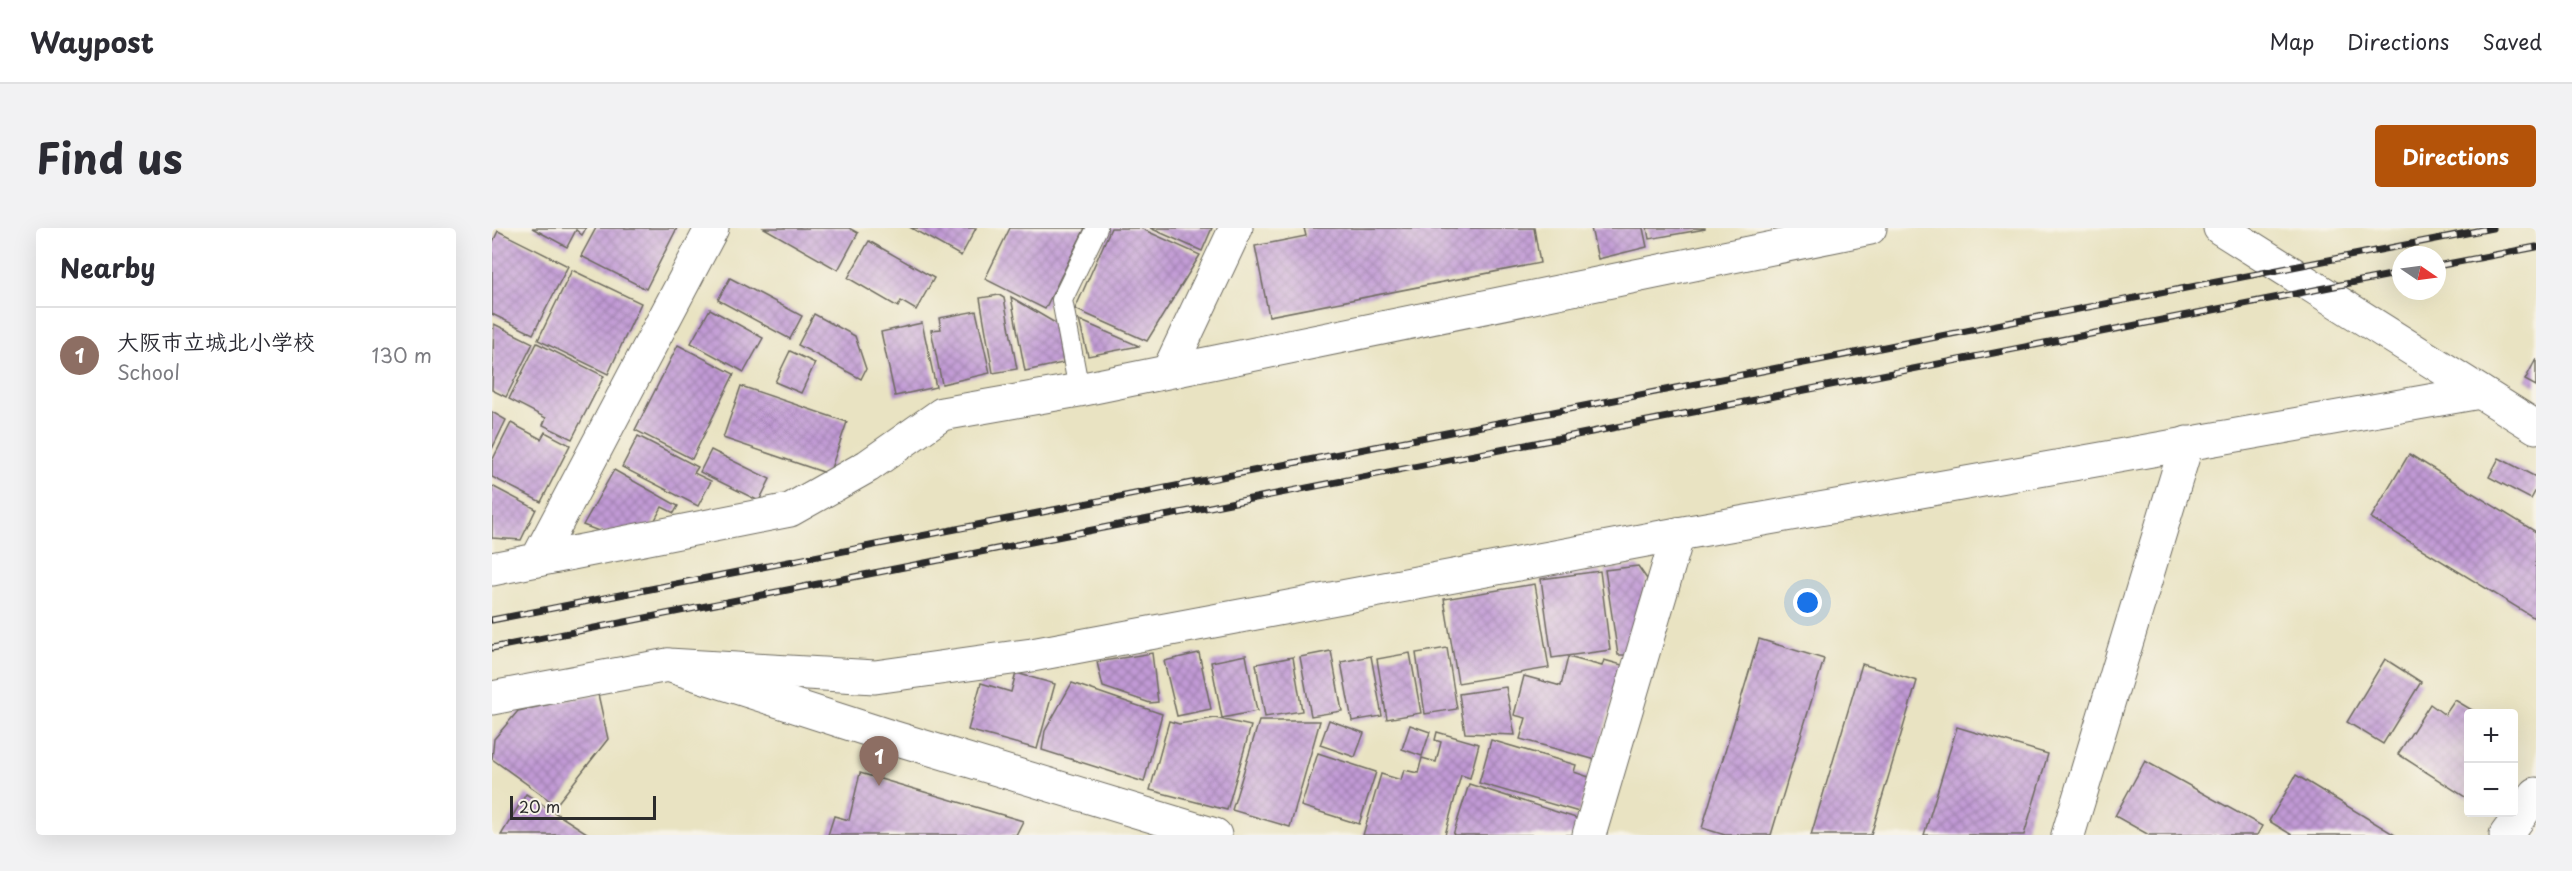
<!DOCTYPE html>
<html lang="en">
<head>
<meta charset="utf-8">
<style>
  :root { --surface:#fff; --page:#f2f2f3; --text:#2b2b33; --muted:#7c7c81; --line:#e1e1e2; --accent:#b45309 }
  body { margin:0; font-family:"Playpen Sans","Klee One",sans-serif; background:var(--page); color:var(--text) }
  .controls { position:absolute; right:18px; bottom:18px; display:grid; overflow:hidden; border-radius:6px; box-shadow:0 6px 24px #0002 }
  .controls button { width:54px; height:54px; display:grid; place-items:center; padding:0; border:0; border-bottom:2px solid var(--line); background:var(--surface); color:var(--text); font:30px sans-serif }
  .compass { position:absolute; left:1900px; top:18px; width:54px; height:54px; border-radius:50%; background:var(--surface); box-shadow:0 6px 24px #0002; rotate:103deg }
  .scale { position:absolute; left:18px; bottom:15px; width:146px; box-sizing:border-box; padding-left:6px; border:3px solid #2b2b2b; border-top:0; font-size:16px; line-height:21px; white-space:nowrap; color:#2b2b2b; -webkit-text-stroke:4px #f7f3e8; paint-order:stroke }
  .you { position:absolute; left:1316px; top:375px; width:21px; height:21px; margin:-15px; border:4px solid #fff; border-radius:50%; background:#1a73e8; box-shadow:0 0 0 9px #1a73e833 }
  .badge { display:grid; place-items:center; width:39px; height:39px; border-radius:50%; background:var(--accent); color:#fff; font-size:20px; font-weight:700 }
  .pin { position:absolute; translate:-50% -50px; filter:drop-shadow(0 2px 3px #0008) }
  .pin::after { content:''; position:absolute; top:32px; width:21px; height:18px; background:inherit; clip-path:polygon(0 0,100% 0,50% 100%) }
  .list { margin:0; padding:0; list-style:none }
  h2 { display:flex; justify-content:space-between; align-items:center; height:78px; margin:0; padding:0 24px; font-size:26px }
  h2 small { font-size:20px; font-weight:400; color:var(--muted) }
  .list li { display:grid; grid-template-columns:39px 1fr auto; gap:18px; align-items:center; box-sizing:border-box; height:96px; padding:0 24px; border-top:2px solid var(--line) }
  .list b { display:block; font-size:22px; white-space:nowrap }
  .list p { margin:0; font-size:20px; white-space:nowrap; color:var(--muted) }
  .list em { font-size:20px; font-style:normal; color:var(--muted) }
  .map { position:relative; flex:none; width:2044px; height:607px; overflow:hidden; border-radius:6px }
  header { display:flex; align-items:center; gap:36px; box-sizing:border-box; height:84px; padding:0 30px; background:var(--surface); border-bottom:2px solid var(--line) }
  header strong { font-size:28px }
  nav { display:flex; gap:33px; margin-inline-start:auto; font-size:21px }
  .intro { display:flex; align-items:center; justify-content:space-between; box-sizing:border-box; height:144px; padding:0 36px }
  h1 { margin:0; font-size:42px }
  .button { padding:15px 27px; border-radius:6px; background:var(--accent); color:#fff; font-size:21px; font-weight:700 }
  main { display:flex; gap:36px; padding:0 36px }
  aside { flex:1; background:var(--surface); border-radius:6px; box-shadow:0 6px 24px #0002 }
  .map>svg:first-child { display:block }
  .building { fill:url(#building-cross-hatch) }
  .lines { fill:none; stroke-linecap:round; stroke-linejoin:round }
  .lane-casing { stroke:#6e6b60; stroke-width:22 }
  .street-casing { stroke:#6e6b60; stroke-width:35 }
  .lane { stroke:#fff; stroke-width:20 }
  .street { stroke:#fff; stroke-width:33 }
  .rail-casing { stroke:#2b2b2b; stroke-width:7 }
  .rail { stroke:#f7f3e8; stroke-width:4.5; stroke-dasharray:14; stroke-linecap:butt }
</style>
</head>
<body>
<header>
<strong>Waypost</strong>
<nav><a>Map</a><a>Directions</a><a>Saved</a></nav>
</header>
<div class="intro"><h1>Find us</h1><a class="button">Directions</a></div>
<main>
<aside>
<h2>Nearby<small></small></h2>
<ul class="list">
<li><span class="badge" style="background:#8d6e63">1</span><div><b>大阪市立城北小学校</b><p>School</p></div><em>130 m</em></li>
</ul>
</aside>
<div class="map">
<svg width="2044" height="607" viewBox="0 0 2044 607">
  <defs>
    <pattern id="building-cross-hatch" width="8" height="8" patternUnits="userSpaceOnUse" patternTransform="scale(1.5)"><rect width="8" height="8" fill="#c19ad5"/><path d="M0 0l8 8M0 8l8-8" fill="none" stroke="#9d7ead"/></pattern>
  </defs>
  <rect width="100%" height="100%" fill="#f7f3e8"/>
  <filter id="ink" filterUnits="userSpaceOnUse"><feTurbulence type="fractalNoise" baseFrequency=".0167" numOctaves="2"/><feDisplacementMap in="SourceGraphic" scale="12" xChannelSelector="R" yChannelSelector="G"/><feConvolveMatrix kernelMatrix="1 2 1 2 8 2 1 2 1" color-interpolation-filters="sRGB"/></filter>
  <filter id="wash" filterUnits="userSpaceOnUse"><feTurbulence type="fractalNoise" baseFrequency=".008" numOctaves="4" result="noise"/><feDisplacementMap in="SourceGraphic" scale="24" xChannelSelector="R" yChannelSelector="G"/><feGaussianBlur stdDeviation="1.35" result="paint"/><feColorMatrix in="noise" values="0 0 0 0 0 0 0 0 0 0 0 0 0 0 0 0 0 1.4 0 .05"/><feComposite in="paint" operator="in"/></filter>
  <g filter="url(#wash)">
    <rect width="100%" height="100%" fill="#e9e3c2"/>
    <g id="blocks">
      <g class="building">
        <polygon points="40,0 94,0 90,7 84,2 75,19"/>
        <polygon points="104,0 185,0 154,61 89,28"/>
        <polygon points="272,0 357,0 366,5 346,42"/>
        <polygon points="419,0 484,0 469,28"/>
        <polygon points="518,0 593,0 553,81 493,51"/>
        <polygon points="619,0 648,0 708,27 655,113 583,81"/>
        <polygon points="658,0 720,0 710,23"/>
        <polygon points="812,0 1042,0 1048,35 777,88 763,18 814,8"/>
        <polygon points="1099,0 1151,0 1155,19 1106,31"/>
        <polygon points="1155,0 1213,0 1213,1 1157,11"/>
        <polygon points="6,3 76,38 41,106 0,86 0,16"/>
        <polygon points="377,13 442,50 424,82 409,73 406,79 356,50"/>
        <polygon points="80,42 149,75 116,146 46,112"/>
        <polygon points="238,50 310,88 298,111 226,72"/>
        <polygon points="507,67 512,70 525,141 501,145 488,70"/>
        <polygon points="519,69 565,96 571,135 533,143"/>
        <polygon points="218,81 271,110 252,144 199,115"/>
        <polygon points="484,83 498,145 450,156 439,102 449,101 447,90"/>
        <polygon points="322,86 363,108 374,141 369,151 306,117"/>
        <polygon points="587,92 647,118 596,128"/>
        <polygon points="430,95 444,159 403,168 389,104"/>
        <polygon points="2,96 41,115 14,169 0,162"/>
        <polygon points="45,115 112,148 80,211 51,197 54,190 17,171"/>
        <polygon points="186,117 242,146 200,231 143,202"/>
        <polygon points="298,123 323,135 309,165 283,154"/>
        <polygon points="2044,131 2044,158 2033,152"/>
        <polygon points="249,158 355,194 337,246 231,210"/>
        <polygon points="0,184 14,192 0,221"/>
        <polygon points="19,195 49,211 53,204 78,217 49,274 0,249 0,233"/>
        <polygon points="146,208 206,239 202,245 219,253 206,278 130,239"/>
        <polygon points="219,222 278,251 267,273 208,244"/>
        <polygon points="1917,226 2044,304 2044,391 1879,290"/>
        <polygon points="2007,230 2044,249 2044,262 2039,271 1997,249"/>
        <polygon points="122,242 186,278 182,285 170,279 159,299 112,305 91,297"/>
        <polygon points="0,258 44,281 29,312 0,310"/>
        <polygon points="1146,338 1155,351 1135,427 1126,427 1113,342"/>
        <polygon points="1108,343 1118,422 1060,430 1049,351"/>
        <polygon points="1043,356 1057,440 966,455 952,371"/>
        <polygon points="1267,411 1332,431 1279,607 1233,607 1210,600"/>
        <polygon points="955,420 965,481 933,486 924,425"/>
        <polygon points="839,423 850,483 819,488 808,429"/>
        <polygon points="660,425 666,474 658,475 611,459 605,434"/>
        <polygon points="707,425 719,481 685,488 672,433"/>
        <polygon points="918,425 929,485 895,491 885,431"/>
        <polygon points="754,427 765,483 730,490 719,434"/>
        <polygon points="879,428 890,488 860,493 849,434"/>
        <polygon points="801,429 810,483 773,489 764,436"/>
        <polygon points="1076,429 1110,438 1112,432 1130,437 1104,532 1028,511 1034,490 1022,487 1032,448 1069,458"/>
        <polygon points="1893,431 1929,454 1891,516 1855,494"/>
        <polygon points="1370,436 1425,453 1379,607 1319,607"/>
        <polygon points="524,445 563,456 545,521 476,502 489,455 519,464"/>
        <polygon points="580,455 670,486 652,554 550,522 553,503"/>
        <polygon points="1014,459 1023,507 973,505 967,466"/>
        <polygon points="106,466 116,511 64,577 0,531 2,511 26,483"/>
        <polygon points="1963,472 1985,485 1976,485 1976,571 1906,526 1938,476 1953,487"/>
        <polygon points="723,490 759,498 735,582 658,562 677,493 687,496"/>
        <polygon points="837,492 872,505 863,529 828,517"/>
        <polygon points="767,493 828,493 798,599 740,582"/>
        <polygon points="918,497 938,504 930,528 910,521"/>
        <polygon points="1465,499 1556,526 1532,607 1432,607"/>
        <polygon points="945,504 987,516 978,550 969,547 953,607 871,607 889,546 909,552 912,542 926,545 930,530 944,534 949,514 943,512"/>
        <polygon points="999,512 1084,537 1082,544 1097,549 1087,584 987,555"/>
        <polygon points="826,525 884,544 867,596 809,578"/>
        <polygon points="1653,533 1770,598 1765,607 1657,607 1623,588"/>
        <polygon points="368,545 531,593 524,607 336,607 342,588 357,592"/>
        <polygon points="1804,547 1903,607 1800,607 1777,593"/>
        <polygon points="977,556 1087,591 1082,607 961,607"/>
        <polygon points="34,566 98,607 9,607"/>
      </g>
    </g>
  </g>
  <g filter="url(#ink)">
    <use href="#blocks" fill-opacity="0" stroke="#6e6b60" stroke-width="1.5"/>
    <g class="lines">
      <g class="lane-casing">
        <polyline id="lane" points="587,162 570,72 605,0"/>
      </g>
      <g class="street-casing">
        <g id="street">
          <polyline points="1728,0 2044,199"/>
          <polyline points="677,142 744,0"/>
          <polyline points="45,332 298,282 376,238 450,186 587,162 1378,0"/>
          <polyline points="0,341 45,332 220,0"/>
          <polyline points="176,437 383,449 540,427 1186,306 1988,164"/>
          <polyline points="0,470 176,437 393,507 723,607"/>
          <polyline points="1097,607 1186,306"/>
          <polyline points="1576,607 1695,215"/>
          <polyline points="2014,607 2044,566"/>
        </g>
      </g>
      <use href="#lane" class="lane"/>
      <use href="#street" class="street"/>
      <g class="rail-casing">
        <g id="rail">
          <polyline points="1945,38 2044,19"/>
          <polyline points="0,392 2000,0"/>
          <polyline points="0,420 1909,45"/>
        </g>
      </g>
      <use href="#rail" class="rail"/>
    </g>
  </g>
</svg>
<div class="controls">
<button>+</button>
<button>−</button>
</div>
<svg class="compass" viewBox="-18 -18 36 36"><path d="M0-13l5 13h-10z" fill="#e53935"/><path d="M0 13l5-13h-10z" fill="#7c7c81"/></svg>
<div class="scale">20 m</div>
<div class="you"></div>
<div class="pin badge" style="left:387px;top:558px;background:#8d6e63">1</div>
</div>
</main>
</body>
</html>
